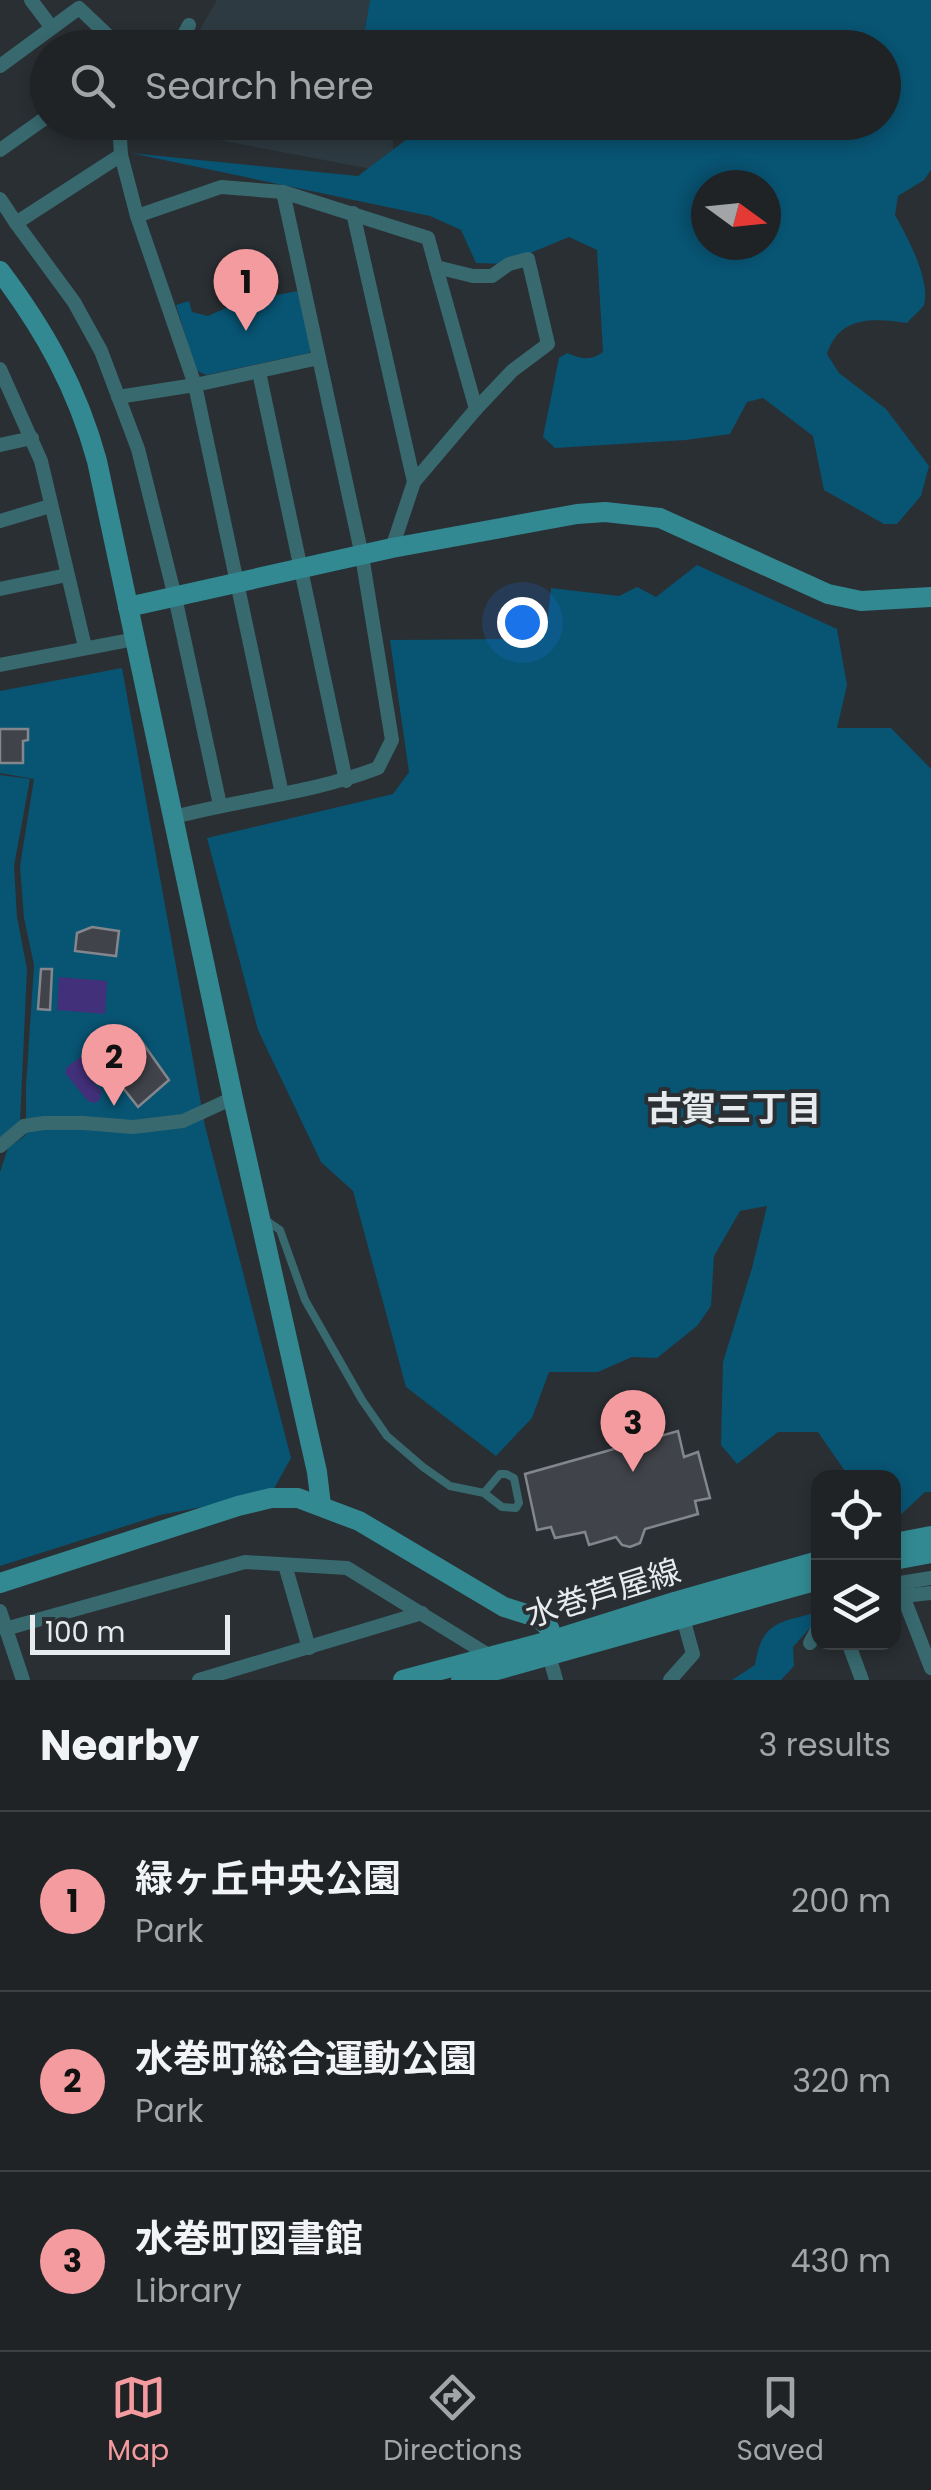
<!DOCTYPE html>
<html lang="en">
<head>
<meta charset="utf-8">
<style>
  :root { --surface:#202326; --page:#282b2e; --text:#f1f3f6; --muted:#a2a4a7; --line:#3d4043; --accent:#f49b9f }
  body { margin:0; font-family:Poppins,"Noto Sans JP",sans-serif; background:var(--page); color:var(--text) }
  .controls { position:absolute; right:30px; bottom:30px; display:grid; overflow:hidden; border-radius:20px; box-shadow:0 5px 15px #0003 }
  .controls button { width:90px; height:90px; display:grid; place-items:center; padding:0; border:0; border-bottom:2px solid var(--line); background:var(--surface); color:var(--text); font:50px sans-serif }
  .compass { position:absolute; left:691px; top:170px; width:90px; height:90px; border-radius:50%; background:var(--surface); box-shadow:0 5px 15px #0003; rotate:105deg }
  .scale { position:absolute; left:30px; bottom:25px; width:200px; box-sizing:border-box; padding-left:10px; border:5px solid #e7ebed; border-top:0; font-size:28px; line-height:35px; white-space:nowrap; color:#e7ebed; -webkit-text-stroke:8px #2a2f33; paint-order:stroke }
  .you { position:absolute; left:522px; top:622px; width:35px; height:35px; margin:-25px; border:8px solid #fff; border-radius:50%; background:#1a73e8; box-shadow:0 0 0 15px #1a73e833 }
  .badge { display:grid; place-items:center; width:65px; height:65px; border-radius:50%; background:var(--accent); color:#111; font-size:32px; font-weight:700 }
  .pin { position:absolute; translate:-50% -82px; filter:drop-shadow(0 2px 5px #0008) }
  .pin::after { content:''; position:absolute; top:52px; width:35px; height:30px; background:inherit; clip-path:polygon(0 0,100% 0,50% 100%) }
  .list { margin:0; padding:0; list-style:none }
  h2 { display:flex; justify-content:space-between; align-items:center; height:130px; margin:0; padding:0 40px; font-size:42px }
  h2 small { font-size:32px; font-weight:400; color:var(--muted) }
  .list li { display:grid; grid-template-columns:65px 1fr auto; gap:30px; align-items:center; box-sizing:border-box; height:180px; padding:0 40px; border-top:2px solid var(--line) }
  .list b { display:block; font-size:38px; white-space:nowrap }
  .list p { margin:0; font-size:32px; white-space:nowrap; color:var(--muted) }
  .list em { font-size:32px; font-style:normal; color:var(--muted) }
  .icon { flex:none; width:55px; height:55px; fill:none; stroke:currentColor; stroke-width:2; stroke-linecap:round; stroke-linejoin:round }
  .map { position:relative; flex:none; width:931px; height:1680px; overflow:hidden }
  .search { position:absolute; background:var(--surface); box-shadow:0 5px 15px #0003; left:30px; right:30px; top:30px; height:110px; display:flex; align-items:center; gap:25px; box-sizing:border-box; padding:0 35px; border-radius:55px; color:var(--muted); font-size:38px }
  .sheet { height:670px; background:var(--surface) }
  nav { display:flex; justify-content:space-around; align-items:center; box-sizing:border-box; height:140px; border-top:2px solid var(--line); background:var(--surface); font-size:28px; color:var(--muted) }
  nav a { display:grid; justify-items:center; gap:5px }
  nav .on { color:var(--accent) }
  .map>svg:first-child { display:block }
  .built { fill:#2e3a41 }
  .green { fill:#085473; fill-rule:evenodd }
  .water { fill:#42307a }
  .building { fill:#404349; stroke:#83868c; stroke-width:2.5 }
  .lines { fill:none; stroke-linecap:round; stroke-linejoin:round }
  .lane { stroke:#37696f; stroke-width:8 }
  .street { stroke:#37696f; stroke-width:14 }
  .secondary { stroke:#328992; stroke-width:20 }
  .labels { text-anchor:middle; stroke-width:8; stroke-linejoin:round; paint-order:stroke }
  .street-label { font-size:32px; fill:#e7ebed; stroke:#2a2f33 }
  .neighbourhood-label { font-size:35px; font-weight:bold; fill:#e7ebed; stroke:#2a2f33 }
</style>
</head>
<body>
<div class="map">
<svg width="931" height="1680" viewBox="0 0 931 1680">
  <rect width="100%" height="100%" fill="#2a2f33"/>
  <g class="built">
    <polygon points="217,0 370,0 362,47 190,47"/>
    <polygon points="168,122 394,123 392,173 166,130"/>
  </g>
  <g class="green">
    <path d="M370,0H931V170L924,180L898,196L895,215C907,236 931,281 924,305C920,311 912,317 907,323C873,318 839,316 827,354L839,373L886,409L929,466L921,496L897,524H884L824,490L813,436L763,398L747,402L730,434L686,440L555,448L543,437L559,358L567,353C580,359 592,361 603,352L597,250L569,237L504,264L476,263L461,230L430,216L131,153L358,176L407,139L412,123L884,122V48L362,47ZM706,185H766V245H706Z"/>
    <polygon points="298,291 312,347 309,353 206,375 196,370 176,305 189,301 192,312 208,316 239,302"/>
    <polygon points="697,565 837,629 847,685 837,728 891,728 931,769 931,1492 925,1492 894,1521 894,1478 849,1477 818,1432 778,1432 737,1464 721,1445 723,1362 752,1268 767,1206 740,1211 714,1256 711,1306 697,1326 657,1358 632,1357 598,1372 549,1372 532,1418 496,1456 406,1387 353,1191 321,1162 258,1030 207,838 393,794 409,772 390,640 518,639 547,624 551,588 619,596 637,587 656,597"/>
    <polygon points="122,668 205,1126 291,1458 271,1494 160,1515 0,1566 0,1172 8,1148 26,1135 26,1087 34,965 24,918 20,866 34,779 0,773 0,691"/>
    <polygon points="0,775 30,779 14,866 17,917 27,969 20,1123 0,1138"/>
    <path d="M818,1612V1619L793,1647L794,1666L781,1680H732L755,1665C762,1620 780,1623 818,1612Z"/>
  </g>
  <g class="water">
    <polygon points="59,977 107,981 105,1014 57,1010"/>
    <polygon points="86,1053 91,1054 93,1058 92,1064 87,1068 87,1075 101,1091 100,1100 94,1103 88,1101 65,1073 67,1067"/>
  </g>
  <g class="building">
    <polygon points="0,729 28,729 28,740 23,741 23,763 0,763"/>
    <polygon points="92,927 119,931 116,956 75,951 77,933"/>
    <polygon points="41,969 52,969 50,1010 38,1009"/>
    <polygon points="142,1042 169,1080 138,1107 109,1070"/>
    <polygon points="678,1431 684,1457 698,1452 710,1498 695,1501 698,1514 645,1529 640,1543 630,1547 622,1545 616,1537 589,1545 585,1532 555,1538 551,1527 537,1530 525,1474"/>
  </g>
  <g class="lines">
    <polyline class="lane" points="264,1219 280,1230 305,1300 362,1400 387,1436 423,1467 450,1486 484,1493 502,1507 516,1508 519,1503 514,1478 506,1474 500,1474 484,1493"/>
    <g class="street">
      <polyline points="31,0 52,28"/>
      <polyline points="177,48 189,25"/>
      <polyline points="0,66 79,8 121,48"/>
      <polyline points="119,122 121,155 137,216 195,385 282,794"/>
      <polyline points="0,150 48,116"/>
      <polyline points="121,155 16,223 74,302 101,351 138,449 175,597 220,805"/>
      <polyline points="0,199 16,223"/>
      <polyline points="353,213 414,482"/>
      <polyline points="137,216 221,187 283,192 428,238 436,267 473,276 492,276 509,264 528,259 548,344 512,371 476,409 414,482 392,548"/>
      <polyline points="436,267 476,409"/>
      <polyline points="0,369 41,461 85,647"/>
      <polyline points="259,372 346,781"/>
      <polyline points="118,397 195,385 319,358"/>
      <polyline points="0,445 32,438"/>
      <polyline points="0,521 50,506"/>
      <polyline points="0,589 67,575"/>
      <polyline points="0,665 135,639"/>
      <path d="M174,817C242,799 313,793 378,768L392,740L362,556L283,192"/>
      <polyline points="0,1146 24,1126 44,1123 84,1123 133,1127 183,1121 233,1098"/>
      <polyline points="285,1565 309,1648"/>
      <polyline points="894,1584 931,1578"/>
      <polyline points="931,1593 903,1596 931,1668"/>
      <polyline points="0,1611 23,1680"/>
      <polyline points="5,1629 245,1562 347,1568 490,1656"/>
      <polyline points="848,1642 862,1680"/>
      <polyline points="810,1643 818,1628"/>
      <polyline points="549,1655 556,1680"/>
      <polyline points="199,1680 422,1613"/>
      <polyline points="670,1680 693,1654 683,1618"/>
    </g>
    <g class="secondary">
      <path d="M0,271C45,331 77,388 97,461L233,1098L317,1472L321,1505"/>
      <polyline points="128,607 392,548 577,514 605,512 660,518 828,594 861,601 931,597"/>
      <polyline points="894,1543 931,1536"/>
      <polyline points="894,1560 931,1553"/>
      <polyline points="0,1583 238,1506 271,1498 298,1498 359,1521 504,1607 539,1618 549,1628 553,1640 549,1655"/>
      <polyline points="403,1680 553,1640 674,1602 818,1561"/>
      <polyline points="461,1680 818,1580"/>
    </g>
  </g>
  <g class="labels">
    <g class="street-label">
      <text transform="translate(603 1593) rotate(-17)" y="11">水巻芦屋線</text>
    </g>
    <g class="neighbourhood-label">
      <text x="734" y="1121">古賀三丁目</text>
    </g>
  </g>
</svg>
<div class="controls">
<button><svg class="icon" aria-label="locate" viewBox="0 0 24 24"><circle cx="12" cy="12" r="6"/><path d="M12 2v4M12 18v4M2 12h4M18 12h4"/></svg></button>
<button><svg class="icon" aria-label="layers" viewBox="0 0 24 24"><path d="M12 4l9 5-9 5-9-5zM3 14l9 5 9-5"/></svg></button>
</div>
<svg class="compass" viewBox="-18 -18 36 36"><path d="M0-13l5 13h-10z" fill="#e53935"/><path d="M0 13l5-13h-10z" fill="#a2a4a7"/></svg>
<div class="scale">100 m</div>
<div class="you"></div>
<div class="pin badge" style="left:246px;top:331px">1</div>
<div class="pin badge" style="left:114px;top:1106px">2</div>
<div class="pin badge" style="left:633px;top:1472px">3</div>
<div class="search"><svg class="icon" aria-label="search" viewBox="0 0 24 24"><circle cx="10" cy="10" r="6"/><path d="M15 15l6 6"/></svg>Search here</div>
</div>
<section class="sheet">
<h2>Nearby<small>3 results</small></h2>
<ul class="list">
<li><span class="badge">1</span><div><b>緑ヶ丘中央公園</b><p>Park</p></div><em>200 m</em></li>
<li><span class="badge">2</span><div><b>水巻町総合運動公園</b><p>Park</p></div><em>320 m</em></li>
<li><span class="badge">3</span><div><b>水巻町図書館</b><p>Library</p></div><em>430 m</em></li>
</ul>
</section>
<nav>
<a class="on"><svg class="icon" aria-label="map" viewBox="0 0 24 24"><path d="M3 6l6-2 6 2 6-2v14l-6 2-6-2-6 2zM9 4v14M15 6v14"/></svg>Map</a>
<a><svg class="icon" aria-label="directions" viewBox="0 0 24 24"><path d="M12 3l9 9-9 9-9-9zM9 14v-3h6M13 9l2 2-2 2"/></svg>Directions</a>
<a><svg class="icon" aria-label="saved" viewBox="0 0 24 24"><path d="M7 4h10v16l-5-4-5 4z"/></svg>Saved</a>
</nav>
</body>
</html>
